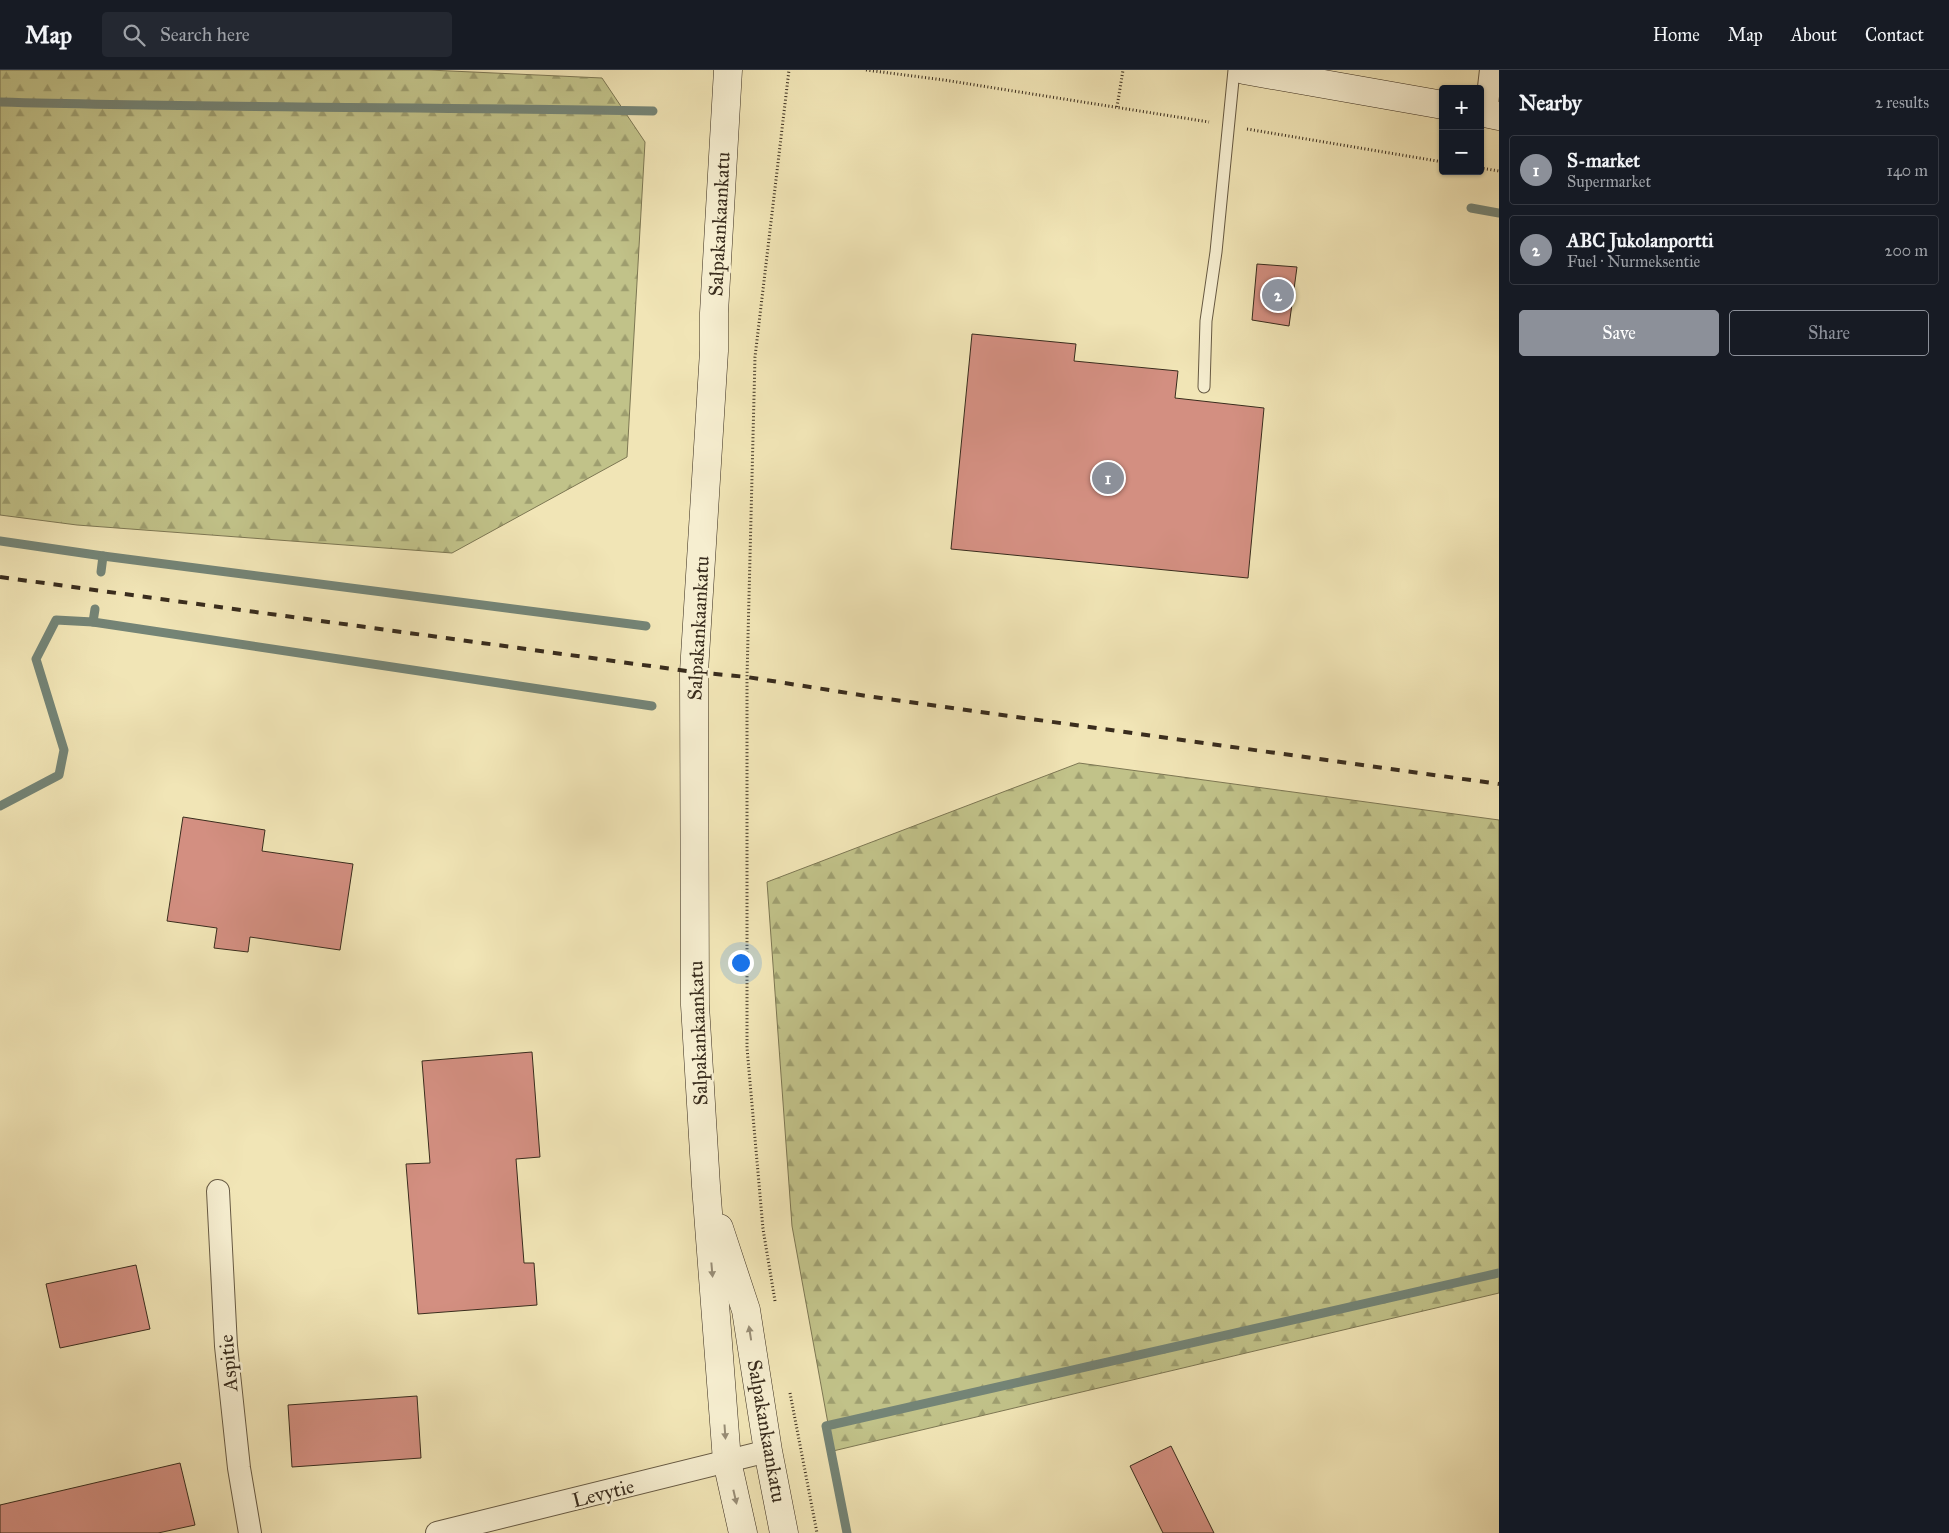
<!DOCTYPE html>
<html lang="en">
<head>
<meta charset="utf-8">
<style>
  :root { --surface:#171b24; --page:#242831; --text:#f1f3f6; --muted:#9ea1a6; --line:#363941; --accent:#8c9099 }
  body { margin:0; font-family:"IM FELL Great Primer",serif; background:var(--page); color:var(--text) }
  .controls { position:absolute; right:15px; top:15px; display:grid; overflow:hidden; border-radius:5px; box-shadow:0 1px 4px #0004 }
  .controls button { width:45px; height:45px; display:grid; place-items:center; padding:0; border:0; border-bottom:1px solid var(--line); background:var(--surface); color:var(--text); font:25px sans-serif }
  .you { position:absolute; left:740px; top:892px; width:18px; height:18px; margin:-12px; border:4px solid #fff; border-radius:50%; background:#1a73e8; box-shadow:0 0 0 8px #1a73e833 }
  .badge { display:grid; place-items:center; width:32px; height:32px; border-radius:50%; background:var(--accent); color:#fff; font-size:16px; font-weight:700 }
  .pin { position:absolute; translate:-50% -50%; border:2px solid #fff; box-shadow:0 1px 5px #0006 }
  .list { margin:0; padding:0; list-style:none }
  h2 { display:flex; justify-content:space-between; align-items:center; height:65px; margin:0; padding:0 20px; font-size:21px }
  h2 small { font-size:16px; font-weight:400; color:var(--muted) }
  .list li { display:grid; grid-template-columns:32px 1fr auto; gap:15px; align-items:center; box-sizing:border-box; height:70px; margin:0 10px 10px; padding:0 10px; border:1px solid var(--line); border-radius:5px }
  .list b { display:block; font-size:19px; white-space:nowrap }
  .list p { margin:0; font-size:16px; white-space:nowrap; color:var(--muted) }
  .list em { font-size:16px; font-style:normal; color:var(--muted) }
  .actions { display:flex; gap:10px; padding:15px 20px }
  .actions a { flex:1; padding:11px 0; border:1px solid var(--accent); border-radius:5px; text-align:center; font-size:18px; color:var(--accent) }
  .actions .main { background:var(--accent); color:#fff }
  .icon { flex:none; width:28px; height:28px; fill:none; stroke:currentColor; stroke-width:2; stroke-linecap:round; stroke-linejoin:round }
  .map { position:relative; flex:none; width:1499px; height:1463px; overflow:hidden }
  header { display:flex; align-items:center; gap:30px; box-sizing:border-box; height:70px; padding:0 25px; background:var(--surface); border-bottom:1px solid var(--line) }
  header strong { font-size:24px }
  nav { display:flex; gap:28px; margin-inline-start:auto; font-size:18px }
  .search { width:350px; height:45px; background:var(--page); display:flex; align-items:center; gap:12px; box-sizing:border-box; padding:0 18px; border-radius:5px; color:var(--muted); font-size:19px }
  main { display:flex }
  aside { flex:1; background:var(--surface) }
  .map>svg:first-child { display:block }
  .forest { fill:url(#forest-firs); stroke:#7d7753 }
  .lines { fill:none; stroke-linecap:round; stroke-linejoin:round }
  .stream { stroke:#748476; stroke-width:9 }
  .building { fill:#d38f81; stroke:#392c1d }
  .lane-casing { stroke:#675a43; stroke-width:13 }
  .street-casing { stroke:#675a43; stroke-width:24 }
  .secondary-casing { stroke:#392c1d; stroke-width:29 }
  .path { stroke:#392c1d; stroke-width:3; stroke-dasharray:1 2.5; stroke-linecap:butt }
  .lane { stroke:#f6eed0; stroke-width:11 }
  .street { stroke:#f6eed0; stroke-width:22 }
  .secondary { stroke:#f6eed0; stroke-width:28 }
  .rail { stroke:#392c1d; stroke-width:4; stroke-dasharray:9 9; stroke-linecap:butt }
  .oneway { fill:#988d76 }
  .labels { text-anchor:middle; stroke-width:5; stroke-linejoin:round; paint-order:stroke }
  .street-label { font-size:20px; fill:#392c1d; stroke:#f6eed0 }
</style>
</head>
<body>
<header>
<strong>Map</strong>
<div class="search"><svg class="icon" aria-label="search" viewBox="0 0 24 24"><circle cx="10" cy="10" r="6"/><path d="M15 15l6 6"/></svg>Search here</div>
<nav><a>Home</a><a>Map</a><a>About</a><a>Contact</a></nav>
</header>
<main>
<div class="map">
<svg width="1499" height="1463" viewBox="0 0 1499 1463">
  <defs>
    <pattern id="forest-firs" width="22" height="20" patternUnits="userSpaceOnUse" patternTransform="scale(1.25)"><rect width="22" height="20" fill="#c1c289"/><path d="M5 1l3.5 6h-7zM16 11l3.5 6h-7z" fill="#9e9e6f"/></pattern>
  </defs>
  <rect width="100%" height="100%" fill="#f1e5b6"/>
  <filter id="stains"><feTurbulence type="fractalNoise" baseFrequency=".004" numOctaves="4"/><feColorMatrix values="0 0 0 0 .2 0 0 0 0 .09 0 0 0 0 .02 0 0 0 .5 -.17"/></filter>
  <radialGradient id="worn" r=".72"><stop offset=".6" stop-color="#630" stop-opacity="0"/><stop offset="1" stop-color="#630" stop-opacity=".3"/></radialGradient>
  <g class="forest">
    <polygon points="0,0 429,0 602,8 645,72 627,387 452,483 77,455 0,445"/>
    <polygon points="1079,693 1499,750 1499,1223 833,1381 792,1156 767,812"/>
  </g>
  <g class="lines">
    <g class="stream">
      <path d="M0,32C217,38 435,37 653,41"/>
      <polyline points="1471,138 1499,143"/>
      <polyline points="0,471 103,486 646,556"/>
      <polyline points="101,502 103,486"/>
      <polyline points="93,552 95,539"/>
      <polyline points="0,736 59,705 64,680 36,589 56,550 93,552 652,636"/>
      <polyline points="847,1463 826,1356 1499,1203"/>
    </g>
  </g>
  <g class="building">
    <polygon points="1257,194 1297,197 1289,256 1252,250"/>
    <polygon points="972,264 1076,274 1074,291 1178,301 1175,328 1264,338 1248,508 951,479"/>
    <polygon points="183,747 265,760 262,781 353,794 340,880 250,867 248,882 214,878 217,858 167,851"/>
    <polygon points="532,982 540,1087 516,1089 524,1193 534,1193 537,1235 418,1244 406,1094 430,1093 422,991"/>
    <polygon points="136,1195 150,1259 60,1278 46,1214"/>
    <polygon points="417,1326 421,1388 292,1397 288,1335"/>
    <polygon points="1171,1376 1214,1463 1163,1463 1130,1396"/>
    <polygon points="180,1393 195,1455 158,1463 0,1463 0,1435"/>
  </g>
  <g class="lines">
    <g class="lane-casing">
      <polyline id="lane" points="1204,317 1206,251 1216,182 1234,0"/>
    </g>
    <g class="street-casing">
      <g id="street">
        <polyline points="1486,43 1491,0"/>
        <polyline points="218,1121 226,1276 239,1398 250,1463"/>
        <polyline points="437,1463 768,1381"/>
      </g>
    </g>
    <g class="secondary-casing">
      <g id="secondary">
        <polyline points="728,0 714,243 714,281 694,602 695,935 706,1116 727,1391 743,1463"/>
        <polyline points="1244,0 1443,35"/>
        <polyline points="1480,42 1499,46"/>
        <polyline points="719,1158 746,1240 768,1381 784,1463"/>
      </g>
    </g>
    <g class="path">
      <polyline points="866,0 944,10 1209,52"/>
      <polyline points="1117,37 1123,0"/>
      <polyline points="1247,59 1443,92"/>
      <polyline points="1480,98 1499,101"/>
      <polyline points="775,1231 763,1159 747,978 747,607 755,287 789,0"/>
      <polyline points="790,1323 817,1463"/>
    </g>
    <use href="#lane" class="lane"/>
    <use href="#street" class="street"/>
    <use href="#secondary" class="secondary"/>
    <polyline class="rail" points="0,507 694,602 747,607 873,627 1499,714"/>
  </g>
  <defs><path id="oneway-solid" d="M-6-.8H1V-3.2L6.5 0L1 3.2V.8H-6Z" transform="scale(1.25)"/></defs>
  <g class="oneway">
    <use href="#oneway-solid" transform="translate(712 1200) rotate(85)"/>
    <use href="#oneway-solid" transform="translate(750 1263) rotate(-99)"/>
    <use href="#oneway-solid" transform="translate(725 1362) rotate(86)"/>
    <use href="#oneway-solid" transform="translate(735 1427) rotate(77)"/>
  </g>
  <g class="labels">
    <g class="street-label">
      <text transform="translate(719 154) rotate(-87)" y="7">Salpakankaankatu</text>
      <text transform="translate(698 558) rotate(-87)" y="7">Salpakankaankatu</text>
      <text transform="translate(698 963) rotate(-92)" y="7">Salpakankaankatu</text>
      <text transform="translate(228 1293) rotate(-95)" y="7">Aspitie</text>
      <text transform="translate(767 1361) rotate(80)" y="7">Salpakankaankatu</text>
      <text transform="translate(603 1423) rotate(-14)" y="7">Levytie</text>
    </g>
  </g>
  <rect width="100%" height="100%" filter="url(#stains)"/>
  <rect width="100%" height="100%" fill="url(#worn)"/>
</svg>
<div class="controls">
<button>+</button>
<button>−</button>
</div>
<div class="you"></div>
<div class="pin badge" style="left:1108px;top:408px">1</div>
<div class="pin badge" style="left:1278px;top:225px">2</div>
</div>
<aside>
<h2>Nearby<small>2 results</small></h2>
<ul class="list">
<li><span class="badge">1</span><div><b>S-market</b><p>Supermarket</p></div><em>140 m</em></li>
<li><span class="badge">2</span><div><b>ABC Jukolanportti</b><p>Fuel · Nurmeksentie</p></div><em>200 m</em></li>
</ul>
<div class="actions"><a class="main">Save</a><a>Share</a></div>
</aside>
</main>
</body>
</html>
